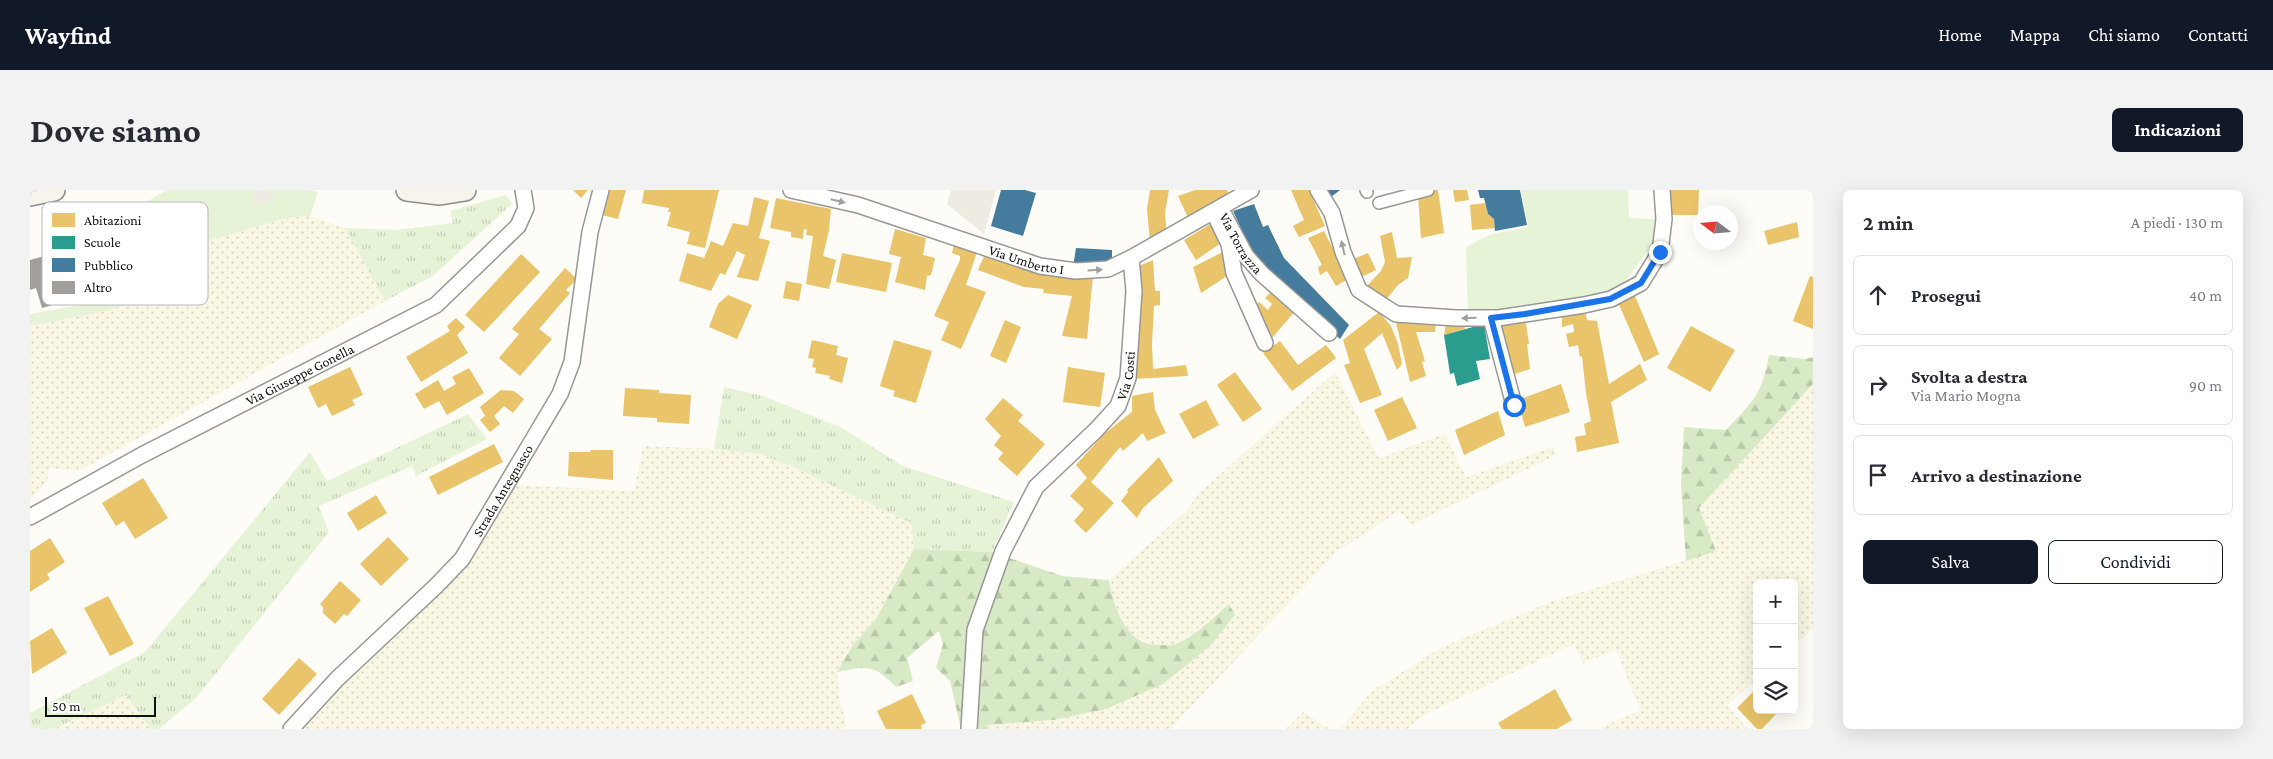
<!DOCTYPE html>
<html lang="it">
<head>
<meta charset="utf-8">
<style>
  :root { --surface:#fff; --page:#f2f2f3; --text:#2b2b33; --muted:#7c7c81; --line:#e1e1e2; --accent:#111827 }
  body { margin:0; font-family:"Crimson Pro",serif; background:var(--page); color:var(--text) }
  .controls { position:absolute; right:15px; bottom:15px; display:grid; overflow:hidden; border-radius:8px; box-shadow:0 5px 20px #0002 }
  .controls button { width:45px; height:45px; display:grid; place-items:center; padding:0; border:0; border-bottom:1px solid var(--line); background:var(--surface); color:var(--text); font:25px sans-serif }
  .compass { position:absolute; left:1663px; top:15px; width:45px; height:45px; border-radius:50%; background:var(--surface); box-shadow:0 5px 20px #0002; rotate:286deg }
  .scale { position:absolute; left:15px; bottom:12px; width:111px; box-sizing:border-box; padding-left:5px; border:2px solid #111; border-top:0; font-size:14px; line-height:18px; white-space:nowrap; color:#111; -webkit-text-stroke:4px #fff; paint-order:stroke }
  .stop { position:absolute; width:15px; height:15px; margin:-11px; border:4px solid #1a73e8; border-radius:50%; background:#fff }
  .stop.end { background:#1a73e8; border-color:#fff; box-shadow:0 1px 5px #0008 }
  .list { margin:0; padding:0; list-style:none }
  h2 { display:flex; justify-content:space-between; align-items:center; height:65px; margin:0; padding:0 20px; font-size:21px }
  h2 small { font-size:16px; font-weight:400; color:var(--muted) }
  .list li { display:grid; grid-template-columns:32px 1fr auto; gap:15px; align-items:center; box-sizing:border-box; height:80px; margin:0 10px 10px; padding:0 10px; border:1px solid var(--line); border-radius:8px }
  .list b { display:block; font-size:19px; white-space:nowrap }
  .list p { margin:0; font-size:16px; white-space:nowrap; color:var(--muted) }
  .list em { font-size:16px; font-style:normal; color:var(--muted) }
  .actions { display:flex; gap:10px; padding:15px 20px }
  .actions a { flex:1; padding:11px 0; border:1px solid var(--accent); border-radius:8px; text-align:center; font-size:18px; color:var(--accent) }
  .actions .main { background:var(--accent); color:#fff }
  .icon { flex:none; width:28px; height:28px; fill:none; stroke:currentColor; stroke-width:2; stroke-linecap:round; stroke-linejoin:round }
  .map { position:relative; flex:none; width:1783px; height:539px; overflow:hidden; border-radius:8px }
  header { display:flex; align-items:center; gap:30px; box-sizing:border-box; height:70px; padding:0 25px; background:var(--accent); color:#fff }
  header strong { font-size:24px }
  nav { display:flex; gap:28px; margin-inline-start:auto; font-size:18px }
  .intro { display:flex; align-items:center; justify-content:space-between; box-sizing:border-box; height:120px; padding:0 30px }
  h1 { margin:0; font-size:35px }
  .button { padding:12px 22px; border-radius:8px; background:var(--accent); color:#fff; font-size:18px; font-weight:700 }
  main { display:flex; gap:30px; padding:0 30px }
  aside { flex:1; background:var(--surface); border-radius:8px; box-shadow:0 5px 20px #0002 }
  .map>svg:first-child { display:block }
  .farmland { fill:url(#farmland-dots) }
  .grass { fill:url(#grass-tufts) }
  .forest { fill:url(#forest-firs) }
  .park { fill:#e7f3d7 }
  .plaza { fill:#edebe2 }
  .homes { fill:#e9c46a }
  .schools { fill:#2a9d8f }
  .public { fill:#457b9d }
  .building { fill:#a19f9c }
  .lines { fill:none; stroke-linecap:round; stroke-linejoin:round }
  .pedestrian-casing { stroke:#979795; stroke-width:14 }
  .minor-casing { stroke:#979795; stroke-width:18 }
  .secondary-casing { stroke:#8e8d8b; stroke-width:24 }
  .pedestrian { stroke:#fffffe; stroke-width:11 }
  .minor { stroke:#fffffe; stroke-width:15 }
  .secondary { stroke:#f6f4eb; stroke-width:21 }
  .oneway { fill:#a0a09f }
  .route { stroke:#1a73e8; stroke-width:6 }
  .labels { text-anchor:middle; stroke-width:5; stroke-linejoin:round; paint-order:stroke }
  .street-label { font-size:14px; fill:#111; stroke:#fff }
  .key { fill:#fff; stroke:#b8b8b8; stroke-width:1 }
  .key-label { font-size:14px; fill:#111 }
</style>
</head>
<body>
<header>
<strong>Wayfind</strong>
<nav><a>Home</a><a>Mappa</a><a>Chi siamo</a><a>Contatti</a></nav>
</header>
<div class="intro"><h1>Dove siamo</h1><a class="button">Indicazioni</a></div>
<main>
<div class="map">
<svg width="1783" height="539" viewBox="0 0 1783 539">
  <defs>
    <pattern id="farmland-dots" width="8" height="8" patternUnits="userSpaceOnUse" patternTransform="scale(1.25)"><rect width="8" height="8" fill="#f9f7e4"/><path d="M2 2h.1M6 6h.1" fill="none" stroke="#d4d3c3" stroke-width="1.8" stroke-linecap="round"/></pattern>
    <pattern id="grass-tufts" width="24" height="20" patternUnits="userSpaceOnUse" patternTransform="scale(1.25)"><rect width="24" height="20" fill="#e7f3d7"/><path d="M3 7l-1-3M5 7V3M7 7l1-3M15 17l-1-3M17 17v-4M19 17l1-3" fill="none" stroke="#c5cfb8"/></pattern>
    <pattern id="forest-firs" width="22" height="20" patternUnits="userSpaceOnUse" patternTransform="scale(1.25)"><rect width="22" height="20" fill="#d8eac5"/><path d="M5 1l3.5 6h-7zM16 11l3.5 6h-7z" fill="#b8c8a8"/></pattern>
  </defs>
  <rect width="100%" height="100%" fill="#fdfcf7"/>
  <g class="farmland">
    <polygon points="280,26 315,38 355,111 49,281 19,278 17,292 0,311 0,136 109,113 131,100 142,86 147,74 147,60 256,28"/>
    <polygon points="1305,182 1349,268 1415,244 1436,287 1522,257 1529,264 1381,335 1369,321 1307,362 1142,537 1142,539 958,539 957,535 1023,530 1076,519 1199,414 1175,434 1145,455 1122,456 1098,442 1083,414 1079,390 1157,320 1170,302"/>
    <polygon points="1783,194 1783,439 1764,455 1764,393 1727,393 1727,489 1697,515 1718,539 1568,539 1610,520 1586,460 1553,473 1544,454 1402,521 1386,531 1379,539 1310,539 1342,501 1414,456 1523,411 1686,361 1669,318"/>
    <polygon points="613,256 684,259 730,264 763,277 881,333 884,359 846,429 823,455 807,482 809,509 817,534 814,539 269,539 308,497 437,373 482,295 604,301"/>
    <polygon points="96,505 121,539 23,539"/>
    <polygon points="1273,522 1300,539 1256,539"/>
  </g>
  <g class="grass">
    <polygon points="476,5 482,14 403,86 355,111 315,38 366,40 423,33 420,21"/>
    <polygon points="694,197 733,206 812,238 873,276 984,312 962,362 884,359 881,333 763,277 730,264 684,259"/>
    <polygon points="438,224 457,249 386,286 382,276 289,316 299,342 167,507 129,539 121,539 96,505 23,539 0,539 0,523 115,462 280,262 297,291"/>
  </g>
  <g class="forest">
    <path d="M1739,165L1776,169L1783,167V194L1669,318L1686,361L1656,371L1651,295L1654,237L1696,240C1723,212 1732,204 1739,165Z"/>
    <path d="M884,359L962,362L1032,386L1079,390C1084,418 1096,457 1131,455C1136,455 1142,456 1146,454C1166,445 1183,428 1199,414L1205,425L1180,456L1133,494L1076,519L1023,530L957,535L958,539H931L920,491L906,478L913,454L909,441L877,468L883,491L866,497C844,474 837,476 807,482L823,455L846,429Z"/>
  </g>
  <g class="park">
    <path d="M137,0H279L288,2L280,26L256,28L147,60C146,75 143,87 132,98C112,118 30,129 0,136V124L100,106C113,101 132,90 137,76C139,71 139,64 139,59L129,46L118,11Z"/>
    <polygon points="1491,0 1598,0 1599,28 1625,29 1622,54 1592,97 1574,107 1438,124 1436,57 1461,44 1498,37"/>
  </g>
  <g class="plaza">
    <polygon points="223,0 230,0 246,5 237,13 223,14"/>
    <polygon points="921,0 966,0 954,44 917,14"/>
  </g>
  <g class="homes">
    <polygon points="543,0 558,0 551,8"/>
    <polygon points="579,0 596,0 588,29 572,25"/>
    <polygon points="614,0 689,0 675,58 657,54 660,42 637,36 641,22 638,22 639,18 612,13"/>
    <polygon points="1120,0 1139,0 1135,23 1137,46 1120,52 1117,19"/>
    <polygon points="1165,0 1197,0 1199,4 1160,32 1148,6"/>
    <polygon points="1261,0 1279,0 1295,36 1269,47 1263,36 1274,30"/>
    <polygon points="1406,0 1408,0 1414,43 1391,48 1388,5"/>
    <polygon points="1423,0 1437,0 1439,10 1425,12"/>
    <polygon points="1637,0 1669,0 1668,25 1635,25"/>
    <polygon points="724,7 739,11 729,48 740,51 728,91 707,87 715,65 707,61 695,85 690,83 681,101 649,91 657,63 674,68 681,51 693,56 703,33 718,36"/>
    <polygon points="746,8 801,19 799,40 793,66 806,70 799,99 776,94 783,46 776,45 777,40 774,39 773,49 761,47 761,42 740,38"/>
    <polygon points="1455,13 1458,24 1464,29 1465,38 1442,40 1440,15"/>
    <polygon points="1767,32 1769,47 1738,55 1734,41"/>
    <polygon points="1182,33 1194,51 1166,70 1154,50"/>
    <polygon points="865,39 896,48 893,65 905,68 901,85 897,86 895,100 865,92 871,67 859,64"/>
    <polygon points="1294,41 1318,89 1306,96 1297,81 1290,85 1288,77 1292,75 1278,48"/>
    <polygon points="1362,42 1367,68 1382,67 1378,88 1368,95 1354,112 1334,99 1351,81 1355,72 1350,46"/>
    <polygon points="924,55 947,62 936,95 956,102 931,159 911,150 919,132 904,126 930,70 930,66 922,63"/>
    <polygon points="812,63 862,73 856,102 806,92"/>
    <polygon points="1191,63 1198,67 1200,84 1171,103 1163,77"/>
    <polygon points="1338,63 1346,80 1329,88 1321,70"/>
    <polygon points="491,64 510,82 454,142 435,125"/>
    <polygon points="954,66 998,81 1047,87 1063,86 1057,149 1032,146 1042,106 1013,103 1014,99 994,97 948,80"/>
    <polygon points="1123,70 1125,101 1130,101 1130,115 1124,116 1122,154 1123,179 1156,175 1158,186 1102,189 1106,77"/>
    <polygon points="535,78 547,89 536,100 540,103 509,139 522,149 490,186 469,168 489,144 482,139"/>
    <polygon points="1780,86 1783,87 1783,139 1763,131"/>
    <polygon points="756,91 772,94 769,111 753,108"/>
    <polygon points="1245,98 1267,119 1242,148 1222,119 1229,112 1238,120 1242,114 1235,108"/>
    <polygon points="1603,101 1629,164 1614,172 1587,110"/>
    <polygon points="698,105 722,115 707,149 679,137 688,114"/>
    <polygon points="1554,118 1557,130 1567,131 1579,194 1610,174 1617,190 1581,212 1589,253 1547,262 1545,247 1556,245 1554,234 1561,231 1556,203 1552,166 1550,167 1548,155 1539,157 1536,144 1544,142 1543,134 1532,137 1532,121"/>
    <polygon points="1349,122 1361,136 1368,154 1372,174 1367,180 1352,143 1334,159 1352,205 1330,213 1314,175 1320,173 1313,150"/>
    <polygon points="1495,127 1499,154 1497,154 1500,179 1479,186 1466,132"/>
    <polygon points="426,128 435,137 427,145 438,163 391,192 376,167 420,141 417,136"/>
    <polygon points="1365,128 1406,131 1405,142 1386,142 1395,171 1392,172 1396,186 1380,192"/>
    <polygon points="1433,129 1435,139 1414,145 1416,134"/>
    <polygon points="975,130 991,137 976,173 960,166"/>
    <polygon points="1661,136 1705,160 1680,202 1637,178"/>
    <polygon points="782,150 808,156 806,165 818,168 812,193 799,189 800,186 785,183 786,178 782,177 784,169 778,168"/>
    <polygon points="864,150 902,161 886,213 863,206 865,201 850,196"/>
    <polygon points="1250,151 1268,175 1296,155 1306,168 1262,201 1233,163"/>
    <polygon points="320,177 333,205 322,210 325,215 302,226 296,214 288,218 278,197"/>
    <polygon points="1038,177 1075,183 1070,217 1033,212"/>
    <polygon points="439,178 454,203 417,225 409,211 394,219 385,204 408,190 414,201 426,194 422,187"/>
    <polygon points="1205,182 1232,219 1213,232 1187,195"/>
    <polygon points="1531,194 1540,222 1495,237 1488,210"/>
    <polygon points="595,198 629,200 629,203 661,205 659,234 627,232 627,228 593,226"/>
    <polygon points="471,200 484,201 494,209 483,223 474,216 464,226 470,234 460,242 450,230 455,226 450,217"/>
    <polygon points="1123,202 1125,220 1136,243 1117,251 1113,243 1093,261 1090,257 1061,292 1084,313 1056,343 1044,331 1054,319 1040,306 1057,288 1046,275 1074,244 1102,222 1102,206"/>
    <polygon points="1372,207 1387,238 1358,251 1344,220"/>
    <polygon points="973,208 993,225 988,231 1015,254 987,286 968,269 973,263 964,255 971,246 955,229"/>
    <polygon points="1176,210 1189,235 1163,249 1149,224"/>
    <polygon points="1468,221 1475,245 1434,265 1425,240"/>
    <polygon points="464,254 473,272 408,305 399,287"/>
    <polygon points="561,260 583,260 583,290 538,286 539,262 560,262"/>
    <polygon points="1129,267 1143,291 1113,318 1107,328 1091,311 1098,302 1097,300"/>
    <polygon points="113,288 138,328 105,349 94,331 86,336 72,313"/>
    <polygon points="346,305 357,323 328,341 317,323"/>
    <polygon points="358,347 379,369 351,396 330,374"/>
    <polygon points="20,348 35,372 17,384 20,389 0,402 0,361"/>
    <polygon points="310,391 331,410 317,426 314,424 305,434 293,423 293,417 290,414"/>
    <polygon points="78,406 104,454 80,466 54,418"/>
    <polygon points="22,438 37,463 2,484 0,451"/>
    <polygon points="269,468 287,484 249,525 232,509"/>
    <polygon points="1727,498 1727,520 1746,520 1747,523 1732,539 1727,539 1707,518"/>
    <polygon points="1525,499 1542,530 1527,539 1472,539 1468,533"/>
    <polygon points="882,504 896,533 891,535 892,539 856,539 847,521"/>
  </g>
  <polygon class="schools" points="1454,134 1460,169 1446,171 1450,189 1427,196 1424,183 1420,184 1414,145"/>
  <g class="public">
    <polygon points="971,0 995,0 1006,3 993,46 961,36"/>
    <polygon points="1296,0 1310,0 1301,7"/>
    <polygon points="1448,0 1490,0 1497,35 1465,41 1464,29 1458,24 1454,8 1450,8"/>
    <polygon points="1224,14 1233,37 1238,35 1254,68 1319,135 1310,149 1233,76 1220,58 1203,21"/>
    <polygon points="1046,58 1082,60 1082,75 1043,77"/>
  </g>
  <polygon class="building" points="55,55 61,74 33,82 41,110 12,118 6,98 0,100 0,70"/>
  <g class="lines">
    <g class="pedestrian-casing">
      <g id="pedestrian">
        <polyline points="1336,0 1337,2"/>
        <polyline points="1349,13 1398,0"/>
      </g>
    </g>
    <g class="minor-casing">
      <g id="minor">
        <path id="s1" d="M761,0L828,15L1010,76L1046,81L1078,79L1101,68L1221,0"/>
        <polyline points="1288,0 1302,23 1313,62 1329,100 1366,124 1426,128 1468,128 1554,115 1581,109 1611,93 1630,62 1634,29 1632,0"/>
        <polyline points="1461,128 1484,215"/>
        <path id="s2" d="M1235,153L1204,83L1199,54L1186,27L1187,20L1193,23L1216,66L1232,84L1299,143"/>
        <path id="s3" d="M0,327L112,265L406,115L488,36L496,18L493,0"/>
        <path id="s4" d="M261,539L307,489L406,396L432,369L530,204L542,172L560,42L571,0"/>
        <path id="s5" d="M939,539L945,440L973,361L1006,297L1066,240L1088,216L1098,188L1104,101L1101,68"/>
      </g>
    </g>
    <g class="secondary-casing">
      <g id="secondary">
        <polyline points="377,0 410,4 435,0"/>
        <polyline points="0,5 24,0"/>
      </g>
    </g>
    <use href="#pedestrian" class="pedestrian"/>
    <use href="#minor" class="minor"/>
    <use href="#secondary" class="secondary"/>
  </g>
  <defs><path id="oneway-solid" d="M-6-.8H1V-3.2L6.5 0L1 3.2V.8H-6Z" transform="scale(1.25)"/></defs>
  <g class="oneway">
    <use href="#oneway-solid" transform="translate(808 11) rotate(13)"/>
    <use href="#oneway-solid" transform="translate(1313 58) rotate(-103)"/>
    <use href="#oneway-solid" transform="translate(1065 80) rotate(-4)"/>
    <use href="#oneway-solid" transform="translate(1439 128) rotate(179)"/>
  </g>
  <g class="lines">
    <polyline class="route" points="1484,215 1461,128 1495,124 1580,109 1611,93 1630,62"/>
  </g>
  <g class="labels">
    <g class="street-label">
      <text dy="5" stroke="none"><textPath href="#s2" startOffset="185">Via Torrazza</textPath></text>
      <text dy="5" stroke="none"><textPath href="#s1" startOffset="246">Via Umberto I</textPath></text>
      <text dy="5" stroke="none"><textPath href="#s3" startOffset="305">Via Giuseppe Gonella</textPath></text>
      <text dy="5" stroke="none"><textPath href="#s5" startOffset="402">Via Costi</textPath></text>
      <text dy="5" stroke="none"><textPath href="#s4" startOffset="321">Strada Antegnasco</textPath></text>
    </g>
  </g>
  <rect x="12" y="12" width="166" height="103" rx="8" class="key"/>
  <rect x="22" y="23" width="23" height="14" fill="#e9c46a"/>
  <rect x="22" y="46" width="23" height="13" fill="#2a9d8f"/>
  <rect x="22" y="68" width="23" height="14" fill="#457b9d"/>
  <rect x="22" y="91" width="23" height="13" fill="#a19f9c"/>
  <g class="key-label">
    <text x="54" y="35">Abitazioni</text>
    <text x="54" y="57">Scuole</text>
    <text x="54" y="80">Pubblico</text>
    <text x="54" y="102">Altro</text>
  </g>
</svg>
<div class="controls">
<button>+</button>
<button>−</button>
<button><svg class="icon" aria-label="layers" viewBox="0 0 24 24"><path d="M12 4l9 5-9 5-9-5zM3 14l9 5 9-5"/></svg></button>
</div>
<svg class="compass" viewBox="-18 -18 36 36"><path d="M0-13l5 13h-10z" fill="#e53935"/><path d="M0 13l5-13h-10z" fill="#7c7c81"/></svg>
<div class="scale">50 m</div>
<div class="stop" style="left:1484px;top:215px"></div>
<div class="stop end" style="left:1630px;top:62px"></div>
</div>
<aside>
<h2>2 min<small>A piedi · 130 m</small></h2>
<ul class="list">
<li><svg class="icon" aria-label="ahead" viewBox="0 0 24 24"><path d="M12 20V5M6 11l6-6 6 6"/></svg><div><b>Prosegui</b></div><em>40 m</em></li>
<li><svg class="icon" aria-label="right" viewBox="0 0 24 24"><path d="M7 20v-9h11M14 6l5 5-5 5"/></svg><div><b>Svolta a destra</b><p>Via Mario Mogna</p></div><em>90 m</em></li>
<li><svg class="icon" aria-label="arrive" viewBox="0 0 24 24"><path d="M6 21V4h12l-3 4 3 4H6"/></svg><div><b>Arrivo a destinazione</b></div></li>
</ul>
<div class="actions"><a class="main">Salva</a><a>Condividi</a></div>
</aside>
</main>
</body>
</html>
